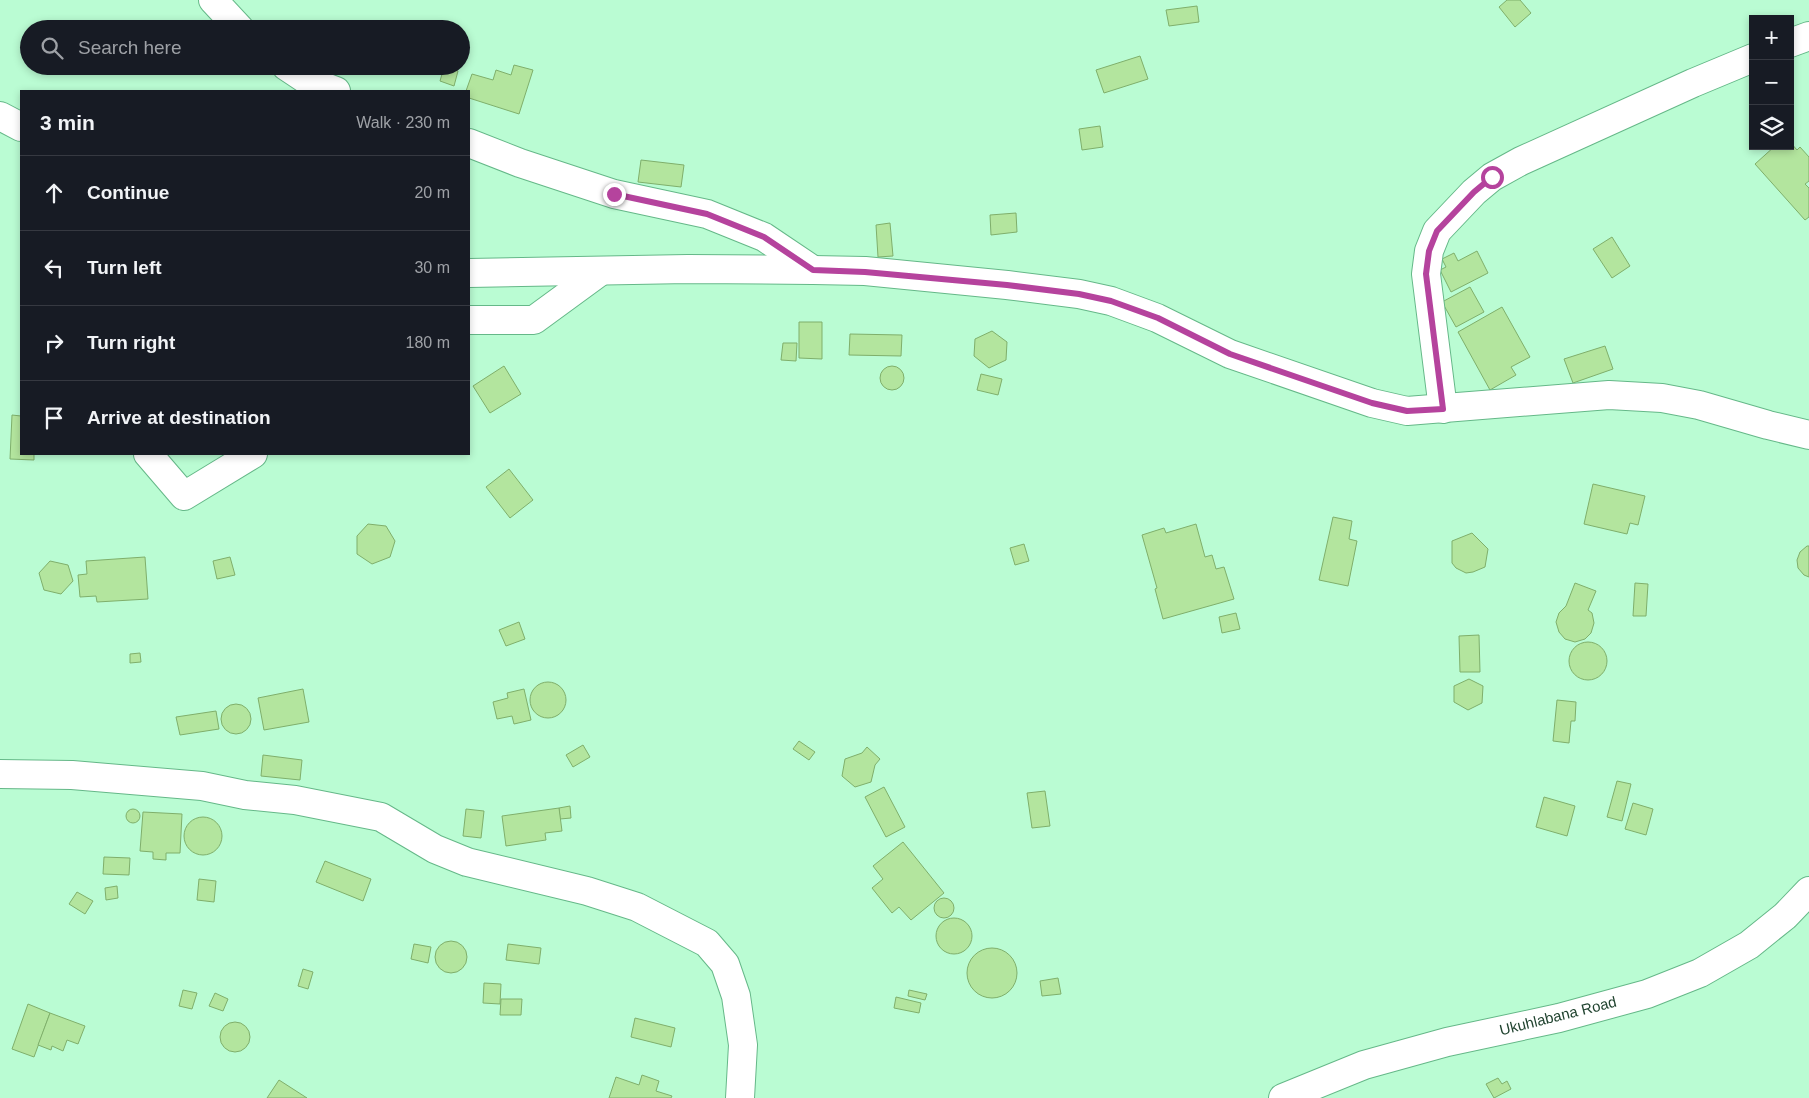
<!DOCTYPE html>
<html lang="en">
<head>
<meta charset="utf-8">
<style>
  :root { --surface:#171b24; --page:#242831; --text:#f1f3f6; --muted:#9ea1a6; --line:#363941 }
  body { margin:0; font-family:Helvetica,sans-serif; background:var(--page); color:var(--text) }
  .controls { position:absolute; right:15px; top:15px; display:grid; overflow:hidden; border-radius:0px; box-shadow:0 2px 8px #0003 }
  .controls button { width:45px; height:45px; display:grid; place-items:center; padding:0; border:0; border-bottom:1px solid var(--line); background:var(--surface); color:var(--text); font:25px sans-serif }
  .stop { position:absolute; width:15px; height:15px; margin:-11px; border:4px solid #b5439d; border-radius:50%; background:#fff }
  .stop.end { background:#b5439d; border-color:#fff; box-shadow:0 1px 5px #0008 }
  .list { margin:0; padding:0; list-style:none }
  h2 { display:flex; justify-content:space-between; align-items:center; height:65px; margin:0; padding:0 20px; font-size:21px }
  h2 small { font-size:16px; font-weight:400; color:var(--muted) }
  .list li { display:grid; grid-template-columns:32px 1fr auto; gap:15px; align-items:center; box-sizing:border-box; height:75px; padding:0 20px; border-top:1px solid var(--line) }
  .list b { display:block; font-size:19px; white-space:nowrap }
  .list em { font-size:16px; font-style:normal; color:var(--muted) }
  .icon { flex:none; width:28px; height:28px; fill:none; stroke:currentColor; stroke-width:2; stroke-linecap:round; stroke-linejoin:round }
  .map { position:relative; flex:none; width:1809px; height:1098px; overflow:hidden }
  .search { position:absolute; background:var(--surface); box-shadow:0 2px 8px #0003; left:20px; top:20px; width:450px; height:55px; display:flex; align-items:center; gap:12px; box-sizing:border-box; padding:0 18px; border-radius:28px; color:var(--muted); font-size:19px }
  .panel { position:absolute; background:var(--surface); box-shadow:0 2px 8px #0003; left:20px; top:90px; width:450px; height:365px; border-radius:0px }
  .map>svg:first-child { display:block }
  .building { fill:#b3e59e; stroke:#7faf6b }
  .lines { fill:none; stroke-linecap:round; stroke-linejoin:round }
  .minor-casing { stroke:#65b888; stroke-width:30 }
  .minor { stroke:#fff; stroke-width:28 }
  .route { stroke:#b5439d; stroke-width:6 }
  .labels { text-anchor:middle; stroke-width:4; stroke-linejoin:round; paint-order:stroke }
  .street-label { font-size:15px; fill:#20432f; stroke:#fff }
</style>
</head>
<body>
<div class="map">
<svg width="1809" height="1098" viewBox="0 0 1809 1098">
  <rect width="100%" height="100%" fill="#bafcd3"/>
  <g class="building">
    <polygon points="1507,0 1520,0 1531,13 1515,27 1499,7"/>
    <polygon points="1197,6 1199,22 1169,26 1166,10"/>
    <polygon points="1140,56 1148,79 1104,93 1096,70"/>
    <polygon points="514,65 533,70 519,114 469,98 469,91 466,91 472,74 493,80 496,70 511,75"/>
    <polygon points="444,67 458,71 454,86 440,81"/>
    <polygon points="1100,126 1103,147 1082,150 1079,129"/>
    <polygon points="1790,142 1797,150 1800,147 1809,157 1809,181 1805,184 1809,188 1809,217 1805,220 1755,164 1775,146 1790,146"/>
    <polygon points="641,160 684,165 681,187 638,182"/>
    <polygon points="1016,213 1017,232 991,235 990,215"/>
    <polygon points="890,223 893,256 878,257 876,225"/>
    <polygon points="1612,237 1630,266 1612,278 1593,249"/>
    <polygon points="1477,251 1488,273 1451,292 1440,270 1446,267 1442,259 1454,253 1458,261"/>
    <polygon points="1470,287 1484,312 1456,327 1442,302"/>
    <polygon points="1502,307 1530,357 1511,367 1516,375 1490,390 1458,332"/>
    <polygon points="799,322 822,322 822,359 799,358"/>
    <polygon points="992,331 1007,342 1006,360 989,368 974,356 975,339"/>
    <polygon points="850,334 902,335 901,356 849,355"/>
    <polygon points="783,343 797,343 796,361 781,360"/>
    <polygon points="1605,346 1613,369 1573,383 1564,359"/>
    <circle cx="892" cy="378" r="12"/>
    <polygon points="504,366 521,394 490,413 473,386"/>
    <polygon points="981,374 1002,379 998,395 977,390"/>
    <polygon points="12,415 21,416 21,454 34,454 34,460 10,459"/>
    <polygon points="509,469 533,500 510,518 486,487"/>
    <polygon points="1593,484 1645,496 1638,525 1630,523 1627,534 1584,524"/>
    <polygon points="1333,517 1352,521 1349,539 1357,541 1348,586 1319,580"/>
    <polygon points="368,524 386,526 395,541 390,557 372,564 357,554 357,536"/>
    <polygon points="1196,524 1205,557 1212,555 1216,569 1224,567 1234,599 1163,619 1155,589 1157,588 1142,535 1164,528 1166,533"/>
    <polygon points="1472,533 1488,549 1485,567 1473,572 1466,573 1456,568 1452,563 1452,541"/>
    <polygon points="1024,544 1029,561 1015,565 1010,548"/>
    <polygon points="1807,546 1809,546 1809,577 1804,575 1798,568 1797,560 1800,552"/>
    <polygon points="145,557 148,599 97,602 96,596 80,597 78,575 87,574 86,561"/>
    <polygon points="230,557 235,575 217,579 213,561"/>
    <polygon points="50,561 68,565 73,581 61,594 44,590 39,573"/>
    <polygon points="1575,583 1596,591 1588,610 1592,613 1594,623 1591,633 1585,639 1575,642 1565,639 1559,632 1556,622 1559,613 1566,606"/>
    <polygon points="1635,583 1648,584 1646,616 1633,616"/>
    <polygon points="1236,613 1240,629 1222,633 1219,617"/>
    <polygon points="519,622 525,639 506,646 499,630"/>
    <polygon points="1479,635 1480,672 1460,672 1459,636"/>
    <circle cx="1588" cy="661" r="19"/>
    <polygon points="140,653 141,662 130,663 130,654"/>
    <polygon points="1469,679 1483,686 1482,703 1468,710 1454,702 1454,686"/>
    <circle cx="548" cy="700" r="18"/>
    <polygon points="303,689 309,722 264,730 258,698"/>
    <polygon points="524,689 531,720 514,724 512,716 497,719 493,702 508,698 507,693"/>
    <polygon points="1557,700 1576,702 1575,721 1571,721 1569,743 1553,741"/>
    <circle cx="236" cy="719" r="15"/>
    <polygon points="216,711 219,729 180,735 176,717"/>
    <polygon points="799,741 815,752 809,760 793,749"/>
    <polygon points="583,745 590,757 573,767 566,755"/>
    <polygon points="867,747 880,759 875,765 871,782 855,787 842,776 845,759 862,753"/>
    <polygon points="263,755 302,760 300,780 261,776"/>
    <polygon points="1617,781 1631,784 1622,821 1607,817"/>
    <polygon points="884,787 905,827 886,837 865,797"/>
    <polygon points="1045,791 1050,826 1032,828 1027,793"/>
    <polygon points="1544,797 1575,806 1567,836 1536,827"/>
    <polygon points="1633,803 1653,809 1646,835 1625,829"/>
    <polygon points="570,806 571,818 560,819 559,808"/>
    <polygon points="559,808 562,831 545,833 546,840 506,846 502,816"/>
    <circle cx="133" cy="816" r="7"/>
    <polygon points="466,809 484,811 481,838 463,836"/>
    <polygon points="143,812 182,814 180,853 166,853 166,860 153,859 153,852 140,851"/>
    <circle cx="203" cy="836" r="19"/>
    <polygon points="903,842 944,893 911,920 899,907 892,913 872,888 883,879 873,866"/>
    <polygon points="104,857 130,858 129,875 103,874"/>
    <polygon points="325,861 371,879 363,901 316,882"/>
    <polygon points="199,879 216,881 214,902 197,900"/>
    <polygon points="117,886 118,898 106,900 105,888"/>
    <polygon points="77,892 93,901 85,914 69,904"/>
    <circle cx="944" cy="908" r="10"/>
    <circle cx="954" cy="936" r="18"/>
    <circle cx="451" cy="957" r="16"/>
    <polygon points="414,944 431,947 428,963 411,959"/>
    <polygon points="508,944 541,948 539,964 506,960"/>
    <circle cx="992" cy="973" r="25"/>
    <polygon points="303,969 313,972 308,989 298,986"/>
    <polygon points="1058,978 1061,994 1042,996 1040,981"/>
    <polygon points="484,983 501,984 500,1004 483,1003"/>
    <polygon points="183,990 197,993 192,1009 179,1006"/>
    <polygon points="909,990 927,994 925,1000 908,996"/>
    <polygon points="215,993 228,999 223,1011 209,1006"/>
    <polygon points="896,997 921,1003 919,1013 894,1008"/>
    <polygon points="501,999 522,999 521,1015 500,1015"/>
    <polygon points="28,1004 50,1013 34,1057 12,1049"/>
    <polygon points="50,1013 85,1026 78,1044 67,1040 63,1051 52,1046 51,1050 38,1045"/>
    <polygon points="635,1018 675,1028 671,1047 631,1037"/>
    <circle cx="235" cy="1037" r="15"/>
    <polygon points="642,1075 659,1081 656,1091 672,1096 671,1098 609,1098 616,1077 639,1085"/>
    <polygon points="1498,1078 1502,1084 1507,1081 1511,1089 1494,1098 1486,1084"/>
    <polygon points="279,1080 307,1098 267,1098"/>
  </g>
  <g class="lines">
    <g class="minor-casing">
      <g id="minor">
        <polyline points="213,0 240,29"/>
        <polyline points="1790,43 1809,36"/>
        <polyline points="286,66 307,80 336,91"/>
        <polyline points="0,116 21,127"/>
        <polyline points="469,143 520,163 614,194 707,214 764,237 813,270"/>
        <polyline points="469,273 688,269 813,270 865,271 1007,285 1079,294 1111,301 1157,318 1230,354 1372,403 1407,411 1609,395 1662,398 1699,405 1768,425 1809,435"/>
        <polyline points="469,320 534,320 601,271"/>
        <polyline points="1443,409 1426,274 1429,251 1437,231 1474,192 1492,177 1521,161 1693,83 1753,58"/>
        <polyline points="148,454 184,496 253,454"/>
        <polyline points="0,774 72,775 202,786 245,795 295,800 381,817 435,849 467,862 587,891 637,907 707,943 725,964 736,996 743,1045 740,1098"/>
        <polyline points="1283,1098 1364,1065 1447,1042 1559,1018 1647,994 1700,973 1749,945 1785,916 1809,891"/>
      </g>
    </g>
    <use href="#minor" class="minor"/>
  </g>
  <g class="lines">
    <polyline class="route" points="614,194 707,214 764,237 813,270 865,272 1007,285 1079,294 1111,301 1158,318 1230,354 1372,403 1407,411 1443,409 1426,274 1429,251 1437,231 1474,192 1492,177"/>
  </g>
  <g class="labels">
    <g class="street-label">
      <text transform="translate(1558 1016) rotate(-14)" y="5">Ukuhlabana Road</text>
    </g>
  </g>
</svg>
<div class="controls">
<button>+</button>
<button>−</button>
<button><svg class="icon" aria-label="layers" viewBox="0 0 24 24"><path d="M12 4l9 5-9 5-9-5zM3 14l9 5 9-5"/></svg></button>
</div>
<div class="stop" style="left:1492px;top:177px"></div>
<div class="stop end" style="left:614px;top:194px"></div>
<div class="search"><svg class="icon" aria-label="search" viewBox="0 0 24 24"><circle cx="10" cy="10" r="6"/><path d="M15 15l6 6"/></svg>Search here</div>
<section class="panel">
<h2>3 min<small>Walk · 230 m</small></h2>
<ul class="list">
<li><svg class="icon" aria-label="ahead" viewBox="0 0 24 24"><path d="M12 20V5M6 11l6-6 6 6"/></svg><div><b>Continue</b></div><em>20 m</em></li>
<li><svg class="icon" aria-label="left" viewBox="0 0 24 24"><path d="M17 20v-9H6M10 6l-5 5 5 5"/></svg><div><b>Turn left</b></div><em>30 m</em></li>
<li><svg class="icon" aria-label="right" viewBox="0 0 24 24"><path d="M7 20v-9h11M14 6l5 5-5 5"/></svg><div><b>Turn right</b></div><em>180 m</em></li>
<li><svg class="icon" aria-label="arrive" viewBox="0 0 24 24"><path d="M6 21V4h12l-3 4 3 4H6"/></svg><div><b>Arrive at destination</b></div></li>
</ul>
</section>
</div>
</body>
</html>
